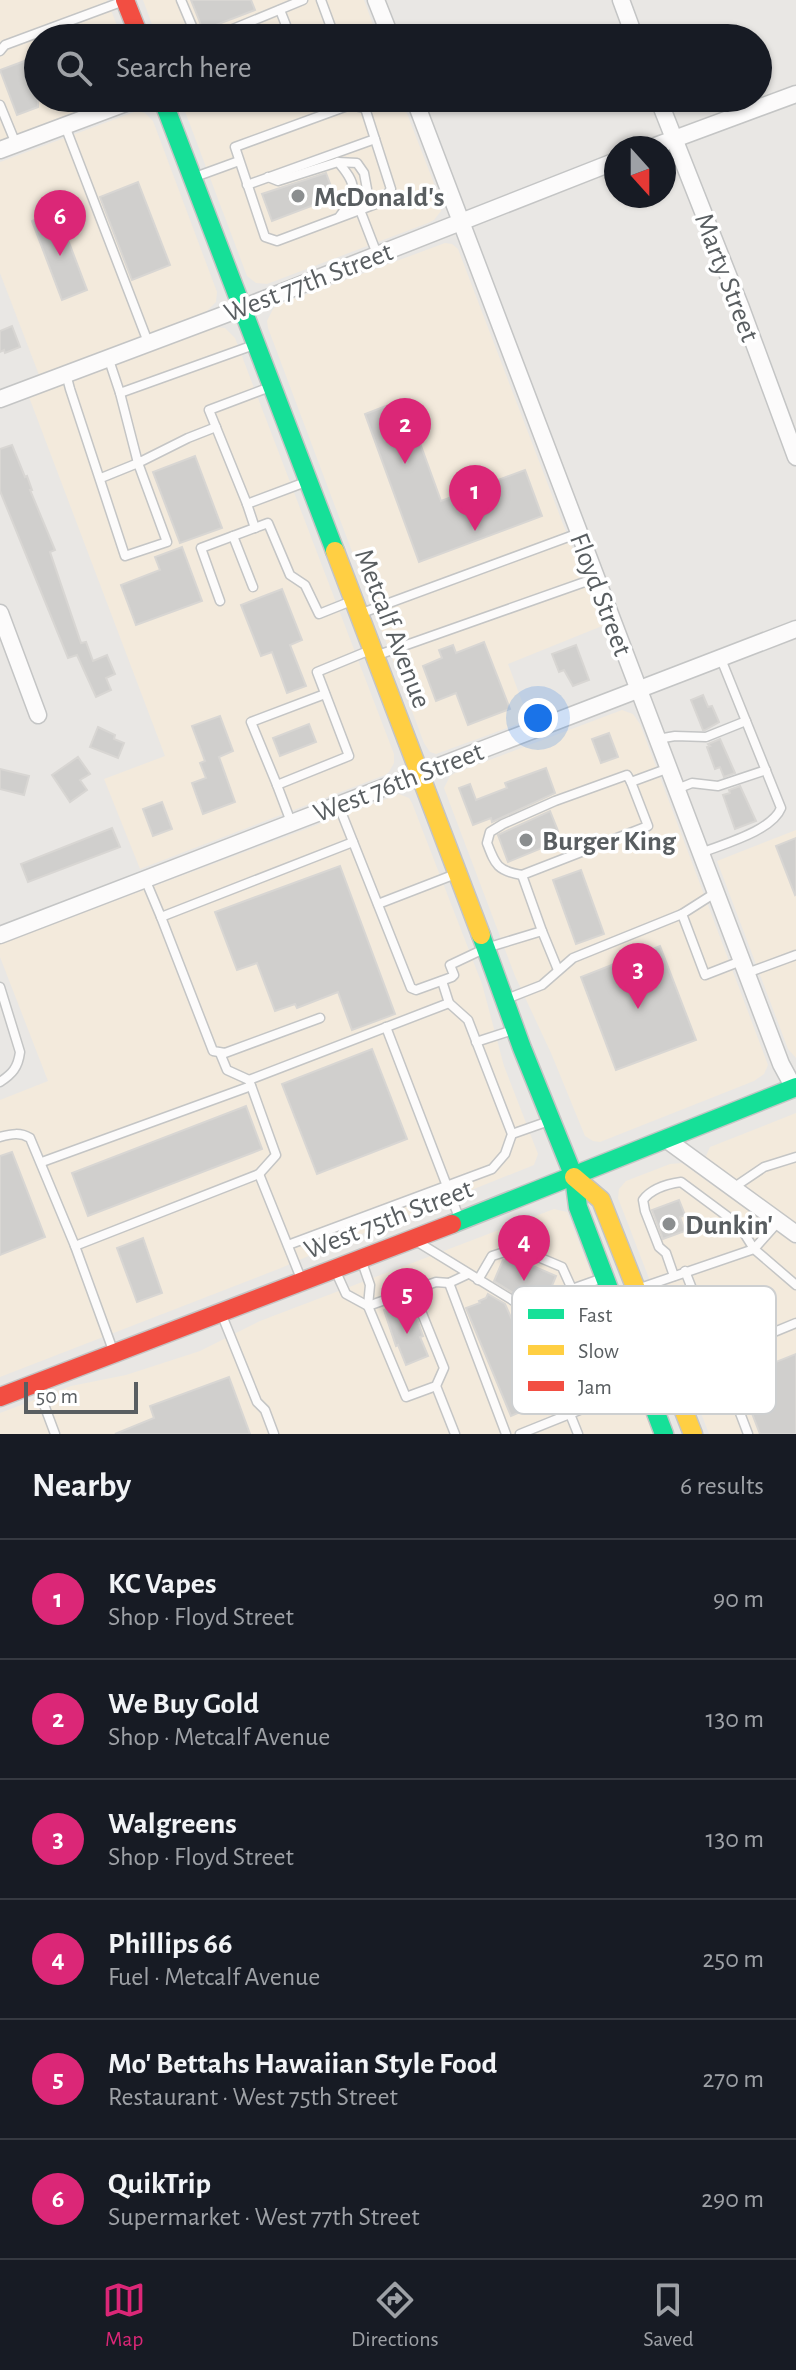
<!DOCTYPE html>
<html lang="en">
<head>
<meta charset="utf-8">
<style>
  :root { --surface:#171b24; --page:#20242c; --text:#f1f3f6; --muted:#9ea1a6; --line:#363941; --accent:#db2777 }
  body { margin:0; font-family:"Alegreya Sans",sans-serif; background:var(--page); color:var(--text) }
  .compass { position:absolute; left:604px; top:136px; width:72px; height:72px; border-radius:50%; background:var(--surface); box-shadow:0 2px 6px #0004; rotate:159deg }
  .scale { position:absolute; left:24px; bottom:20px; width:114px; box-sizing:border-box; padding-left:8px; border:4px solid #595e61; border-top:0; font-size:22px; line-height:28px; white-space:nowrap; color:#595e61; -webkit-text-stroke:6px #fff; paint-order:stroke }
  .you { position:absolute; left:538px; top:718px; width:28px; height:28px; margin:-20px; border:6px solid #fff; border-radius:50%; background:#1a73e8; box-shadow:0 0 0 12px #1a73e833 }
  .badge { display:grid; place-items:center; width:52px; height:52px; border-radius:50%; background:var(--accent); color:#fff; font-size:26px; font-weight:700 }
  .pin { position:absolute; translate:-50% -66px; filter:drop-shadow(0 2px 4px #0008) }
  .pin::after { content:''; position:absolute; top:42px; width:28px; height:24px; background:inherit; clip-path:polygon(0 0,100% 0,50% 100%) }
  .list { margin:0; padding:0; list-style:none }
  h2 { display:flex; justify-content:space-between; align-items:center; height:104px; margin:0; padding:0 32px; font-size:34px }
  h2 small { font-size:26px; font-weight:400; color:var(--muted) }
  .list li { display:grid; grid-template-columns:52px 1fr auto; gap:24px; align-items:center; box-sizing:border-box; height:120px; padding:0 32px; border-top:2px solid var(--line) }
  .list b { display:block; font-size:30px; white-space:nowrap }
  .list p { margin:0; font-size:26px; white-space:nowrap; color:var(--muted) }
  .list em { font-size:26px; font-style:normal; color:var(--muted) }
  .icon { flex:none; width:44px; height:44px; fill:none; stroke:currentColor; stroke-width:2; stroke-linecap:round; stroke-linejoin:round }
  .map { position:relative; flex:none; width:796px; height:1434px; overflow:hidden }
  .search { position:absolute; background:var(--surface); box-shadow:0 2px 6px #0004; left:24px; right:24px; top:24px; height:88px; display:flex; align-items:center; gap:20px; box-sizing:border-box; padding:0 28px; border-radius:44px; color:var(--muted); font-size:30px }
  .sheet { height:824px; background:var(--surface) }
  nav { display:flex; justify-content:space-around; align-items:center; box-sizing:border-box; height:112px; border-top:2px solid var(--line); background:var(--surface); font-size:22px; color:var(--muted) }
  nav a { display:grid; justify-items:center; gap:4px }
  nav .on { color:var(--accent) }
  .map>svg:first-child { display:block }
  .commercial { fill:#f3eadc }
  .building { fill:#d0cfcd; stroke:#d8d6d3; stroke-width:2 }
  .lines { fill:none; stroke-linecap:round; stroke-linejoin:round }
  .lane-casing { stroke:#c4c5c5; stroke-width:11 }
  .street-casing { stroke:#c4c5c5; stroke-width:19 }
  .fast-casing { stroke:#c4c4c4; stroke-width:21 }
  .slow-casing { stroke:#c4c4c4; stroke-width:21 }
  .jam-casing { stroke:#c4c4c4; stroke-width:21 }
  .lane { stroke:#fcfbfb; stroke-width:8 }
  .street { stroke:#fcfbfb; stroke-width:16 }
  .fast { stroke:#16e098; stroke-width:18 }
  .slow { stroke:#ffcf43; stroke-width:18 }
  .jam { stroke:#f24e42; stroke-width:18 }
  .poi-dot { fill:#8b8e8f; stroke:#fff; stroke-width:3 }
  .labels { text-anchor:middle; stroke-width:7; stroke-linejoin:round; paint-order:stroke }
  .poi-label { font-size:28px; font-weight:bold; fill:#595e61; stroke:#fff; text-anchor:start }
  .street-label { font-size:28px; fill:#595e61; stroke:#fff }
  .key { fill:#fff; stroke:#cdcfd0; stroke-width:2 }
  .key-label { font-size:22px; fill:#595e61 }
</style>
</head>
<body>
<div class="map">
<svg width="796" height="1434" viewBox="0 0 796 1434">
  <rect width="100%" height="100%" fill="#e9e7e4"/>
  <g class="commercial">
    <polygon points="0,0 107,0 122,38 38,38 38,98 123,98 0,145"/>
    <polygon points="143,0 364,0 378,38 157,38"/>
    <polygon points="180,98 401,98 440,199 441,211 434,220 428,223 267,284 256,283 247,276"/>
    <polygon points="137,111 145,113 153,121 217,292 216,302 206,312 39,375 0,273 0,162"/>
    <polygon points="445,243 452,244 458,249 602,626 508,664 529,720 436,754 430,752 424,743 268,328 267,321 273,309 278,305"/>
    <polygon points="216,327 225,328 235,338 394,754 394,763 389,772 385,775 140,869 104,779 165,756 29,397"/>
    <polygon points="622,710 633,714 640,724 768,1065 764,1074 754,1081 600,1142 593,1141 585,1136 551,1053 515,976 444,788 450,776 455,773"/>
    <polygon points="399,794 409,798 412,803 482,984 504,1066 538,1154 534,1165 327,1248 281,1268 0,1377 0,1100 48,1081 0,957 0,944"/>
    <polygon points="796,830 796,1058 788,1049 717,861"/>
    <polygon points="796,1113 796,1226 708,1160 706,1156 710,1147"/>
    <polygon points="682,1163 796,1245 796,1434 709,1434 618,1198 619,1189 626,1181 670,1164"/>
    <polygon points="554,1209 567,1212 654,1434 0,1434 0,1413 71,1386 126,1375 200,1351 260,1321"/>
  </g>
  <g class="building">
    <polygon points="191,0 251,0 255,10 203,30"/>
    <polygon points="38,56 38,107 17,115 0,70"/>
    <polygon points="326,173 335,197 272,221 262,194"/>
    <polygon points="138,182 170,265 132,280 100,197"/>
    <polygon points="57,211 87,290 62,300 32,221"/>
    <polygon points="12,326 20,347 5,353 4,350 0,352 0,331"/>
    <polygon points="404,399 441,501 525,470 542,516 419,562 365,414"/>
    <polygon points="12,445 25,477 27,476 32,490 30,490 55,550 50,552 81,643 86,642 93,661 107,655 115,674 106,678 111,690 96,697 77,655 68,658 0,491 0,449"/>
    <polygon points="195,456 222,528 180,543 153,472"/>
    <polygon points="182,547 202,601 136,625 121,585 160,570 155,557"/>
    <polygon points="282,589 302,640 290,645 306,686 287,693 272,652 261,656 241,605"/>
    <polygon points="484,642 510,709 468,725 456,693 436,701 423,666 442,658 439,650 453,645 456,653"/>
    <polygon points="576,645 589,680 573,686 564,670 559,672 552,654"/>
    <polygon points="703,695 708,707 712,706 719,722 705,730 703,730 691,700"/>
    <polygon points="220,716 233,751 219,757 235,802 203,814 192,783 206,778 200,763 205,761 192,726"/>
    <polygon points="309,724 316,742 280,756 273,738"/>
    <polygon points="98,727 115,735 114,739 124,743 118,758 90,747"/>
    <polygon points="609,733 618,757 601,763 592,739"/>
    <polygon points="720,739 735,773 724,777 720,767 715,769 707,747 710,746 708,744"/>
    <polygon points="78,757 90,774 80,780 87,790 70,802 52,775"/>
    <polygon points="546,768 555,793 492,822 491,818 473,825 459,788 470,784 476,800 507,788 505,783"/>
    <polygon points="0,769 29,776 24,795 0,789"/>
    <polygon points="740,786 756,821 735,829 723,795 730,793 729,790"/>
    <polygon points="162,802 172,829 153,836 143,809"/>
    <polygon points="550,811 558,831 551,834 554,843 508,862 498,835"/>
    <polygon points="112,828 120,847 28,882 21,864"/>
    <polygon points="796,838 796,894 795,895 776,846"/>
    <polygon points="340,866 395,1014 352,1030 338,992 297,1008 295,1004 275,1011 257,963 237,970 215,912"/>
    <polygon points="581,870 604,934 576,944 553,880"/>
    <polygon points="660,946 696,1040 616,1070 581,977"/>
    <polygon points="372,1049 407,1139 317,1174 282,1084"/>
    <polygon points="246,1106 262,1149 88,1216 72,1173"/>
    <polygon points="12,1152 45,1237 0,1255 0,1156"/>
    <polygon points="679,1200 685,1215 680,1217 685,1231 663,1239 652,1210"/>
    <polygon points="143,1238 162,1293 137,1302 117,1248"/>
    <polygon points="512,1257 556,1276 545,1303 537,1306 528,1302 494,1281 503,1260"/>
    <polygon points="488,1294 505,1304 517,1331 566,1312 579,1347 537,1363 551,1399 511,1416 466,1308 480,1303 479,1301 486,1298"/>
    <polygon points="406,1302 411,1316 415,1314 417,1319 423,1336 420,1337 428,1356 406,1365 398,1345 396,1346 384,1310"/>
    <polygon points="796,1354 796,1434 760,1434 738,1377"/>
    <polygon points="229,1377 250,1434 115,1434 154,1418 150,1406"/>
  </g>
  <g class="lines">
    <g class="lane-casing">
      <g id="lane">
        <polyline points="181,0 197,38"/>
        <polyline points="321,0 335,38"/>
        <polyline points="280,10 291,38"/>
        <polyline points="211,38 303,0"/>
        <polyline points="0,51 5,45 121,2"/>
        <polyline points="0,105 16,144"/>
        <polygon points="350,105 365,108 391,189 381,202 277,241 265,237 235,147"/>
        <polyline points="365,108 388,98"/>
        <polyline points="65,126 148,342"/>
        <path d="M338,162C357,184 358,192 340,216"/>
        <polyline points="195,177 239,161"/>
        <polyline points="268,177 278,181 338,162 357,163 364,173 367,189 362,196 351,202"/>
        <polyline points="247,185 375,139"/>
        <polyline points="360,210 377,254"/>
        <polyline points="108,357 120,393 251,346"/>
        <polyline points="66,374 70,389 125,556 167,542 138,463 101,478"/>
        <polyline points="270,387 209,410 247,504 303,483"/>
        <polyline points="120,393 138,463 188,438 216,427"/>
        <polyline points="247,504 255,528"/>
        <polyline points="233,536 253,587"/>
        <polyline points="220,601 201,548 268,523 290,575 305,585 319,614 349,602"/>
        <polyline points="362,613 579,533"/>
        <polyline points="378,655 596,578"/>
        <polyline points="658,739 675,736 706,737 746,721"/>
        <polyline points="277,785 251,722 325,694"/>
        <polyline points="677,789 692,783 718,786 766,770"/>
        <polyline points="338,804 411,988 416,990 452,977 454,975 450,965 486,948 542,931 558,970"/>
        <polyline points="291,822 277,785 349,756 317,672 368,651"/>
        <path d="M701,853C723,844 772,831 781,808L721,659"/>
        <path d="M522,875C497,871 495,864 487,843L490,832L503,824L555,801L627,775L631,782"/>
        <polyline points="145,879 161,917 353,842"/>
        <polyline points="378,904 453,875"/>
        <polyline points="682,914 715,893"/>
        <polyline points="161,917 213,1051 225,1053 320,1018"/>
        <polyline points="542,931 522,875 648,826 631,782 669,768"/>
        <polyline points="747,973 796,955"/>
        <path d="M0,987L20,1052C18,1068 12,1074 0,1082"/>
        <polyline points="509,998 542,985 573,958 682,914 705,975 741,961"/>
        <polyline points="386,1027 460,1220"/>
        <polyline points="476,1042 513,1030"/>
        <polyline points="220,1053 227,1070 249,1080"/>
        <polyline points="512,1134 549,1121"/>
        <path d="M0,1137C11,1134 20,1132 30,1138L75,1246L114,1353"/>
        <polyline points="42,1162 251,1086"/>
        <polyline points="259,1174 302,1281"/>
        <polyline points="733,1188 764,1167 796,1157"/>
        <polyline points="416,1241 535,1314 575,1298 572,1289"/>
        <polyline points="288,1245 492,1169 505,1154 512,1134 468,1020 449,1003"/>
        <polyline points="75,1246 259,1174 276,1155 249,1080 449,1003 442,981"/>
        <polyline points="362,1262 370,1285 368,1306 406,1397 436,1386 444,1368 413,1291"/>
        <polyline points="685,1271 718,1355 796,1323"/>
        <polyline points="336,1272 346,1294 368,1306 436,1282 449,1283 468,1274"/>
        <path d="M674,1276L666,1253L659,1247L645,1211L643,1200C651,1189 667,1184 681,1182L739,1225L754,1249L778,1222"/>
        <polyline points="478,1280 492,1256 517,1248 562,1267 572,1289 600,1279"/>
        <polyline points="449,1283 506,1434"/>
        <polyline points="640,1288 754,1249 796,1285"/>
        <polyline points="221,1313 257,1402 265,1410 274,1434"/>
        <polyline points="676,1376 718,1355 748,1434"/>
        <polyline points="37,1386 55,1434"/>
        <polyline points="436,1386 455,1434"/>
        <polyline points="570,1414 578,1434"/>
        <polyline points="520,1434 642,1385"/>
      </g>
    </g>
    <g class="street-casing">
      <g id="street">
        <polyline points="376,0 391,38"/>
        <polyline points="621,0 635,38"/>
        <polyline points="414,98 781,1064 794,1088"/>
        <polyline points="658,98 741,308 796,457"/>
        <polyline points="650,148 796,94"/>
        <polyline points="0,150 139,98"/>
        <polyline points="0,399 242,308 616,161"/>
        <polyline points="0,613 38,715"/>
        <polyline points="0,935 796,629"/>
        <polyline points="667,1140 796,1234"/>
      </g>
    </g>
    <g class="fast-casing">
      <g id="fast">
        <polyline points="162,98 335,551"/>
        <polyline points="481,935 522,1048 574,1177 578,1207 664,1434"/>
        <polyline points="452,1224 796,1087"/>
      </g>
    </g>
    <g class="slow-casing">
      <g id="slow">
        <polyline points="335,551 481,935"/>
        <polyline points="574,1177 601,1200 693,1434"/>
      </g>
    </g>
    <g class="jam-casing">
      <g id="jam">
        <polyline points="125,0 140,38"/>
        <polyline points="0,1397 452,1224"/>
      </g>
    </g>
    <use href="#lane" class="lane"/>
    <use href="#street" class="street"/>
    <use href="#fast" class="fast"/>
    <use href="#slow" class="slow"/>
    <use href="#jam" class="jam"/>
  </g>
  <g class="poi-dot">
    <circle cx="298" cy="196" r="8"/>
    <circle cx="526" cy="840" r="8"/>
    <circle cx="669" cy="1224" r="8"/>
  </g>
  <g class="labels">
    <g class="poi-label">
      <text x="314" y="206">McDonald's</text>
      <text x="542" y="850">Burger King</text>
      <text x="685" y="1234">Dunkin'</text>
    </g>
    <g class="street-label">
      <text transform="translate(728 277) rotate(69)" y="10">Marty Street</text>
      <text transform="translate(308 281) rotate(-21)" y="10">West 77th Street</text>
      <text transform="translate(602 594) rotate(69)" y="10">Floyd Street</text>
      <text transform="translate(394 628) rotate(69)" y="10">Metcalf Avenue</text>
      <text transform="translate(398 781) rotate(-21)" y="10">West 76th Street</text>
      <text transform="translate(388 1218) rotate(-21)" y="10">West 75th Street</text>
    </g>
  </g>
  <rect x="512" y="1286" width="264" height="128" rx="12" class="key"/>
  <rect x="528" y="1309" width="36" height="10" fill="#16e098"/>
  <rect x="528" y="1345" width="36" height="10" fill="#ffcf43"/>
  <rect x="528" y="1381" width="36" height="10" fill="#f24e42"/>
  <g class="key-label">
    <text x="578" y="1322">Fast</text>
    <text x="578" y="1358">Slow</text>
    <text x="578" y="1394">Jam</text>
  </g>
</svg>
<svg class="compass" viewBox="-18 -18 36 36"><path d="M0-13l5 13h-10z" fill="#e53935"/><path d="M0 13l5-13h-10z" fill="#9ea1a6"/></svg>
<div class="scale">50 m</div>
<div class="you"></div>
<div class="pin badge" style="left:475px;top:531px">1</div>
<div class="pin badge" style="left:405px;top:464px">2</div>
<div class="pin badge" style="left:638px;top:1009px">3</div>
<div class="pin badge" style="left:524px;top:1281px">4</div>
<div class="pin badge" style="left:407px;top:1334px">5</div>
<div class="pin badge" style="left:60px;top:256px">6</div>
<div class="search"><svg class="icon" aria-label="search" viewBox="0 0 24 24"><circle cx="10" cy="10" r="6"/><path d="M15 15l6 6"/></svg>Search here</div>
</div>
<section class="sheet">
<h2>Nearby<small>6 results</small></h2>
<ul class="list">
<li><span class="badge">1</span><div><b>KC Vapes</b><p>Shop · Floyd Street</p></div><em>90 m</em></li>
<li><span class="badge">2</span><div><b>We Buy Gold</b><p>Shop · Metcalf Avenue</p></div><em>130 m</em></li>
<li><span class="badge">3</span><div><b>Walgreens</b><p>Shop · Floyd Street</p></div><em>130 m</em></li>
<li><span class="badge">4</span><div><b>Phillips 66</b><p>Fuel · Metcalf Avenue</p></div><em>250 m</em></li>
<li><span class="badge">5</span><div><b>Mo' Bettahs Hawaiian Style Food</b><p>Restaurant · West 75th Street</p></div><em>270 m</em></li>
<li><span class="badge">6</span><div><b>QuikTrip</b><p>Supermarket · West 77th Street</p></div><em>290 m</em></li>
</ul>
</section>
<nav>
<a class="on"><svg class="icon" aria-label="map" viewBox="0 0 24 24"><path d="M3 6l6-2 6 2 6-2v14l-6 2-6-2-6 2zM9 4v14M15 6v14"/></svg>Map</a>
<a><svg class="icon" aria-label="directions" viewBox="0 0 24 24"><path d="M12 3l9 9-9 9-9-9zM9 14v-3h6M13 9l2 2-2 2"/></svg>Directions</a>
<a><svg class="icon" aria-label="saved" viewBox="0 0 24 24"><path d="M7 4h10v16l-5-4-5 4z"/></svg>Saved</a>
</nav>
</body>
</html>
